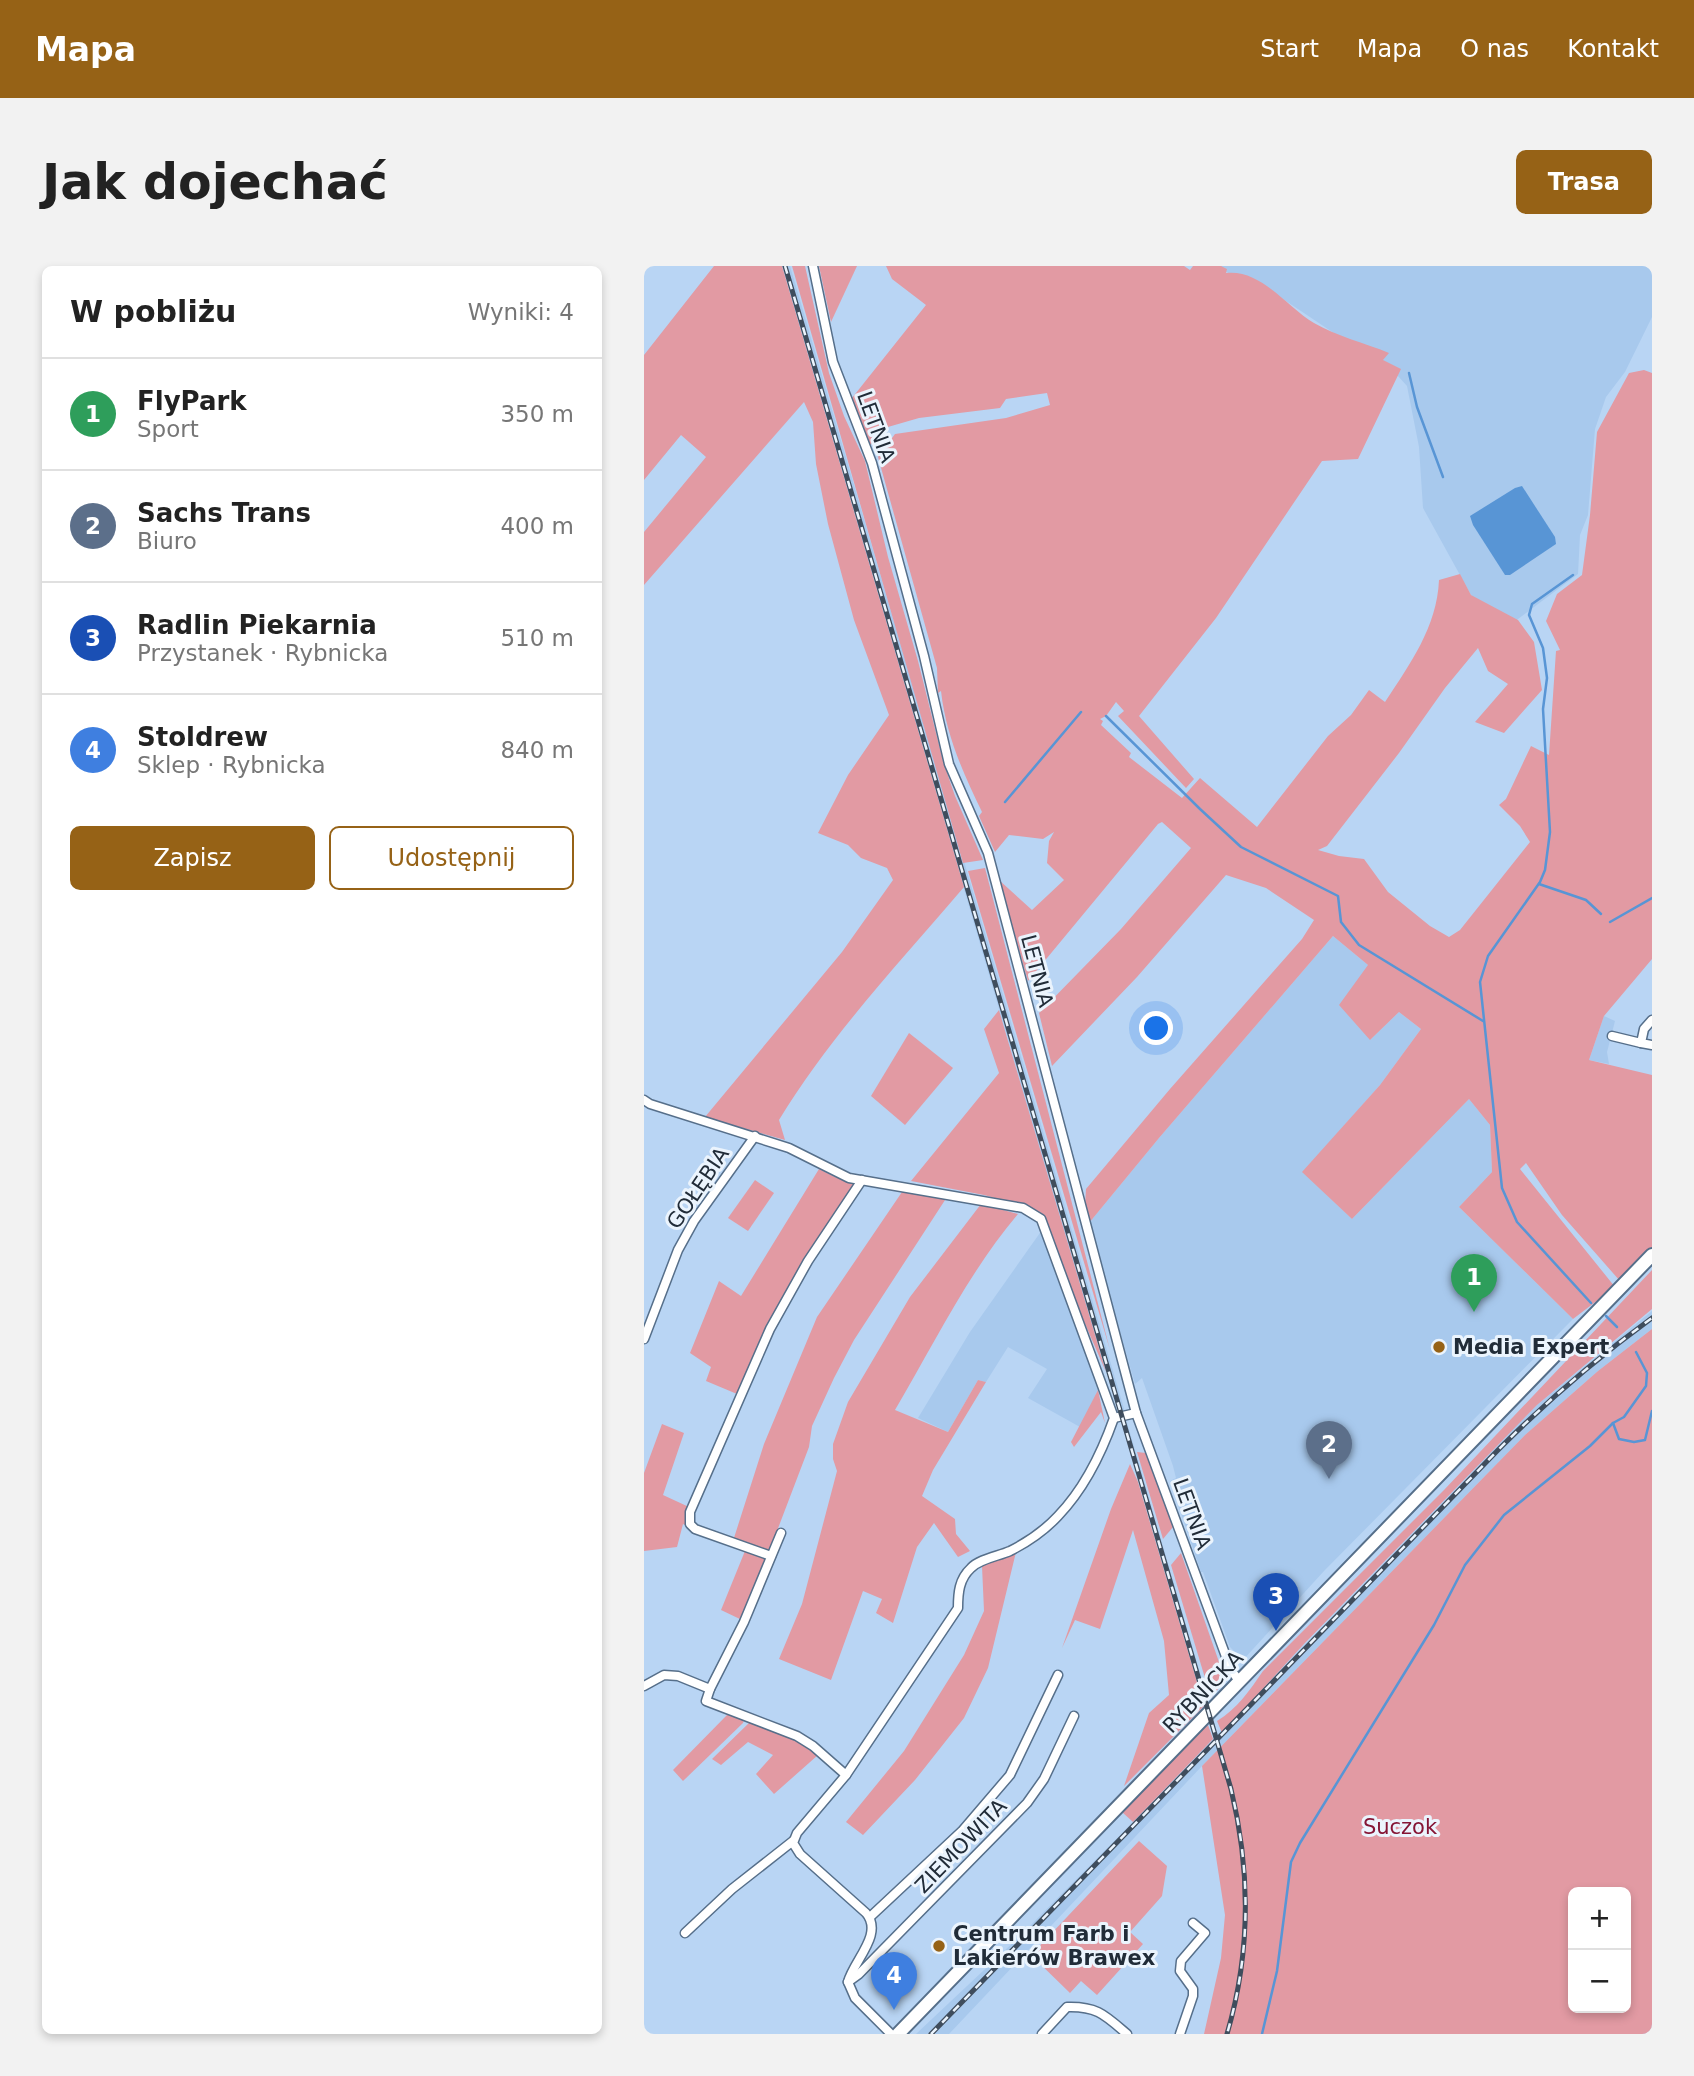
<!DOCTYPE html>
<html lang="pl">
<head>
<meta charset="utf-8">
<style>
  :root { --surface:#fff; --page:#f2f2f2; --text:#222; --muted:#767676; --line:#e0e0e0; --accent:#966216 }
  body { margin:0; font-family:"DejaVu Sans",sans-serif; background:var(--page); color:var(--text) }
  .controls { position:absolute; right:21px; bottom:21px; display:grid; overflow:hidden; border-radius:10px; box-shadow:0 4px 10px #0003 }
  .controls button { width:63px; height:63px; display:grid; place-items:center; padding:0; border:0; border-bottom:2px solid var(--line); background:var(--surface); color:var(--text); font:35px sans-serif }
  .you { position:absolute; left:513px; top:763px; width:24px; height:24px; margin:-18px; border:5px solid #fff; border-radius:50%; background:#1a73e8; box-shadow:0 0 0 10px #1a73e833 }
  .badge { display:grid; place-items:center; width:46px; height:46px; border-radius:50%; background:var(--accent); color:#fff; font-size:23px; font-weight:700 }
  .pin { position:absolute; translate:-50% -58px; filter:drop-shadow(0 2px 4px #0008) }
  .pin::after { content:''; position:absolute; top:37px; width:24px; height:21px; background:inherit; clip-path:polygon(0 0,100% 0,50% 100%) }
  .list { margin:0; padding:0; list-style:none }
  h2 { display:flex; justify-content:space-between; align-items:center; height:91px; margin:0; padding:0 28px; font-size:30px }
  h2 small { font-size:23px; font-weight:400; color:var(--muted) }
  .list li { display:grid; grid-template-columns:46px 1fr auto; gap:21px; align-items:center; box-sizing:border-box; height:112px; padding:0 28px; border-top:2px solid var(--line) }
  .list b { display:block; font-size:26px; white-space:nowrap }
  .list p { margin:0; font-size:23px; white-space:nowrap; color:var(--muted) }
  .list em { font-size:23px; font-style:normal; color:var(--muted) }
  .actions { display:flex; gap:14px; padding:21px 28px }
  .actions a { flex:1; padding:16px 0; border:2px solid var(--accent); border-radius:10px; text-align:center; font-size:24px; color:var(--accent) }
  .actions .main { background:var(--accent); color:#fff }
  .map { position:relative; flex:none; width:1008px; height:1768px; overflow:hidden; border-radius:10px }
  header { display:flex; align-items:center; gap:42px; box-sizing:border-box; height:98px; padding:0 35px; background:var(--accent); color:#fff }
  header strong { font-size:33px }
  nav { display:flex; gap:38px; margin-inline-start:auto; font-size:24px }
  .intro { display:flex; align-items:center; justify-content:space-between; box-sizing:border-box; height:168px; padding:0 42px }
  h1 { margin:0; font-size:49px }
  .button { padding:18px 32px; border-radius:10px; background:var(--accent); color:#fff; font-size:24px; font-weight:700 }
  main { display:flex; gap:42px; padding:0 42px }
  aside { flex:1; background:var(--surface); border-radius:10px; box-shadow:0 4px 10px #0003 }
  .map>svg:first-child { display:block }
  .built { fill:#a8c9ed }
  .green { fill:#e29aa3; fill-rule:evenodd }
  .water { fill:#5895d5 }
  .lines { fill:none; stroke-linecap:round; stroke-linejoin:round }
  .stream { stroke:#5895d5; stroke-width:2.5 }
  .minor-casing { stroke:#566f8a; stroke-width:11 }
  .primary-casing { stroke:#566f8a; stroke-width:16 }
  .minor { stroke:#fff; stroke-width:8 }
  .primary { stroke:#fff; stroke-width:12 }
  .rail-casing { stroke:#3f4d5d; stroke-width:5 }
  .rail { stroke:#ebf4fd; stroke-width:2.5; stroke-dasharray:8; stroke-linecap:butt }
  .poi-dot { fill:#966216; stroke:#ebf4fd; stroke-width:2.5 }
  .labels { text-anchor:middle; stroke-width:6; stroke-linejoin:round; paint-order:stroke }
  .street-label { font-size:21px; fill:#212c38; stroke:#ebf4fd }
  .poi-label { font-size:21px; font-weight:bold; fill:#212c38; stroke:#ebf4fd; text-anchor:start }
  .park-label { font-size:21px; fill:#851535; stroke:#ebf4fd }
</style>
</head>
<body>
<header>
<strong>Mapa</strong>
<nav><a>Start</a><a>Mapa</a><a>O nas</a><a>Kontakt</a></nav>
</header>
<div class="intro"><h1>Jak dojechać</h1><a class="button">Trasa</a></div>
<main>
<aside>
<h2>W pobliżu<small>Wyniki: 4</small></h2>
<ul class="list">
<li><span class="badge" style="background:#2e9e5b">1</span><div><b>FlyPark</b><p>Sport</p></div><em>350 m</em></li>
<li><span class="badge" style="background:#5c6f8a">2</span><div><b>Sachs Trans</b><p>Biuro</p></div><em>400 m</em></li>
<li><span class="badge" style="background:#1a4fb4">3</span><div><b>Radlin Piekarnia</b><p>Przystanek · Rybnicka</p></div><em>510 m</em></li>
<li><span class="badge" style="background:#3f7fe0">4</span><div><b>Stoldrew</b><p>Sklep · Rybnicka</p></div><em>840 m</em></li>
</ul>
<div class="actions"><a class="main">Zapisz</a><a>Udostępnij</a></div>
</aside>
<div class="map">
<svg width="1008" height="1768" viewBox="0 0 1008 1768">
  <rect width="100%" height="100%" fill="#b9d5f4"/>
  <g class="built">
    <polygon points="138,0 146,0 481,1146 476,1146 447,1058"/>
    <polygon points="570,0 1008,0 1008,51 981,106 962,131 951,163 944,249 936,269 934,308 862,362 827,329 779,242 775,181 763,120 754,110 639,33"/>
    <polygon points="689,670 724,699 727,773 755,746 777,763 736,819 659,906 708,953 825,833 846,859 848,906 815,941 929,1053 680,1305 599,1394 586,1381 559,1306 557,1306 526,1215 532,1212 529,1200 498,1112 491,1118 445,957 515,872"/>
    <polygon points="960,750 971,755 963,786 965,798 945,794"/>
    <polygon points="398,964 440,1076 454,1124 436,1161 384,1132 403,1103 364,1081 342,1116 334,1114 304,1166 274,1152 326,1066"/>
    <polygon points="1008,1045 1008,1063 954,1105 881,1169 558,1500 305,1768 272,1768 376,1670 489,1556 893,1139"/>
    <polygon points="482,1153 565,1438 560,1440 477,1154"/>
  </g>
  <g class="green">
    <path d="M70,0H138L320,621C256,696 186,770 135,854L141,874L61,851L198,686L249,614L243,602L217,592L204,579L174,567L204,509L245,449L210,354L184,258L172,198L169,156L160,136L0,319V266L62,191L37,169L0,214V89Z"/>
    <polygon points="148,0 161,0 185,107 200,150 221,195 244,291 274,395 299,495 311,530 339,594 319,597"/>
    <polygon points="175,0 213,0 187,56"/>
    <path d="M242,0H540L546,4L549,0H577L583,3L582,7C617,3 642,40 670,57C692,70 721,77 745,87L739,94L757,103L714,193L678,195L572,352L495,450L550,513L542,522L474,450L480,445L472,436L462,450L456,453L459,455L457,459L487,487L485,491L538,532L556,512L613,561L684,470L707,449L725,424L741,436C766,398 793,361 795,314L816,308L827,329L874,354L890,376L898,424L860,467L831,456L864,418L844,405L834,382L801,422L755,487L683,580L674,584L695,590L720,593L744,626L786,660L805,671L816,664L886,576L876,560L855,539L862,533L887,480L905,489L912,385L916,384L902,355L913,328L938,309L946,249L953,166L985,107L1000,104L1008,107V693L960,750L945,794L1008,809V981L976,1015L918,949L882,897L876,903L971,1021L929,1053L815,941L848,906L846,859L825,833L708,953L658,906L736,819L777,763L755,746L726,774L695,739L724,699L689,670L515,872L445,957L441,940L442,923L526,823L658,673L670,654L622,622L582,609L493,711L408,800L395,747L477,663L547,582L518,556L514,558L384,715L355,614L388,644L420,614L403,597L405,575L410,566L399,573L365,569L351,586L335,550L338,546C319,507 302,469 297,425L294,427L293,402L234,191L251,168L362,152L406,139L403,127L362,133L356,142L275,152L237,163L226,180L208,132L282,39L248,13Z"/>
    <polygon points="341,602 466,1084 324,605"/>
    <polygon points="355,744 364,775 462,1106 425,1021 401,953 388,942 340,929 267,915 355,807 340,763"/>
    <polygon points="265,767 309,802 261,859 227,830"/>
    <polygon points="175,903 191,911 212,917 133,1042 93,1128 62,1115 67,1101 46,1087 75,1015 97,1030"/>
    <polygon points="111,914 130,927 104,965 84,952"/>
    <polygon points="258,926 303,931 210,1074 190,1112 168,1160 165,1181 125,1286 89,1275 120,1178 173,1051"/>
    <path d="M337,938L374,948C324,1007 290,1078 251,1144L304,1166L334,1114L342,1116L289,1204L278,1230L311,1253L312,1268L326,1285L314,1291L290,1257L273,1281L249,1357L232,1347L238,1333L219,1325L187,1414L135,1393L158,1338L193,1205L189,1193V1178L204,1136L266,1031Z"/>
    <path d="M1008,1004V1043L893,1139L660,1378L578,1467L573,1455C593,1443 606,1424 619,1405L800,1224Z"/>
    <path d="M1008,1063V1768H560L577,1692L581,1649L558,1500L881,1169L954,1105ZM929,1626H982V1742H929Z"/>
    <polygon points="454,1124 461,1157 457,1146 430,1181 427,1176"/>
    <polygon points="18,1158 40,1167 19,1229 45,1241 45,1261 39,1258 33,1281 0,1285 0,1207"/>
    <polygon points="493,1186 502,1187 529,1261 519,1273"/>
    <polygon points="486,1198 494,1216 560,1440 480,1520 505,1447 525,1429 520,1375 489,1264 456,1363 431,1354 418,1382 467,1243"/>
    <polygon points="101,1285 118,1290 121,1295 98,1354 77,1344"/>
    <polygon points="372,1286 344,1402 320,1452 271,1514 219,1569 202,1556 260,1485 320,1389 340,1345 338,1300"/>
    <polygon points="537,1287 575,1396 580,1415 567,1432 527,1299"/>
    <polygon points="84,1448 100,1454 99,1457 39,1515 29,1504"/>
    <polygon points="106,1456 155,1475 174,1489 130,1528 112,1508 129,1489 104,1476 77,1499 68,1493"/>
    <polygon points="564,1459 569,1473 489,1556 478,1546 532,1488"/>
    <polygon points="495,1575 523,1600 518,1630 486,1666 499,1678 453,1729 437,1715 426,1727 387,1689"/>
  </g>
  <polygon class="water" points="878,220 911,271 912,278 866,309 861,309 829,259 826,250 871,222"/>
  <g class="lines">
    <g class="stream">
      <polyline points="765,107 773,141 799,211"/>
      <polyline points="929,309 888,338 885,349 899,382 903,412 899,443 906,566 901,604 896,616 844,690 836,716 858,922 873,956 947,1037"/>
      <polyline points="462,450 556,543 597,581 694,630 697,656 715,679 839,755"/>
      <polyline points="361,536 437,446"/>
      <polyline points="895,618 942,634 957,648"/>
      <polyline points="966,656 1008,632"/>
      <polyline points="962,1050 973,1061"/>
      <polyline points="969,1157 975,1173 990,1176 1001,1174 1008,1145"/>
      <polyline points="618,1768 633,1705 647,1596 656,1577 790,1359 821,1299 860,1249 946,1180 969,1157 980,1151 1002,1120 1003,1107 992,1086"/>
    </g>
    <g class="minor-casing">
      <g id="minor">
        <polyline points="169,0 189,96 228,197 280,390 305,498 344,587 492,1147 587,1404 596,1416"/>
        <polyline points="1008,754 1000,763 997,777 1008,779"/>
        <polyline points="968,770 997,777"/>
        <path d="M0,834L6,838L145,882L205,912L379,942L397,953L470,1152C458,1186 439,1224 414,1250C400,1265 384,1276 366,1285C355,1290 335,1293 327,1302C315,1313 314,1327 314,1342L202,1509"/>
        <polyline points="0,1073 34,984 50,955 111,870"/>
        <polyline points="470,1152 492,1147"/>
        <path d="M137,1267L100,1356L66,1423L62,1435L153,1470L169,1480L202,1509L153,1567L149,1577L156,1588L222,1647C240,1668 210,1694 204,1716L211,1732L247,1768"/>
        <polyline points="127,1290 51,1263 46,1258 46,1246 126,1063 164,995 218,914"/>
        <polyline points="0,1420 20,1409 34,1410 66,1423"/>
        <polyline points="226,1651 318,1565 366,1509 414,1409"/>
        <polyline points="41,1667 88,1623 149,1575"/>
        <polyline points="204,1716 215,1708 383,1537 400,1513 430,1450"/>
        <path d="M398,1768L423,1741C453,1740 461,1749 483,1768"/>
        <polyline points="536,1768 549,1730 549,1723 536,1705 537,1695 561,1667 549,1657"/>
      </g>
    </g>
    <g class="primary-casing">
      <polyline id="primary" points="254,1768 1008,989"/>
    </g>
    <use href="#minor" class="minor"/>
    <use href="#primary" class="primary"/>
    <g class="rail-casing">
      <g id="rail">
        <path d="M141,0L587,1523C607,1606 607,1686 583,1768"/>
        <path d="M287,1768L855,1183C903,1135 953,1092 1008,1052"/>
      </g>
    </g>
    <use href="#rail" class="rail"/>
  </g>
  <g class="poi-dot">
    <circle cx="795" cy="1081" r="7"/>
    <circle cx="295" cy="1680" r="7"/>
  </g>
  <g class="labels">
    <g class="street-label">
      <text transform="translate(232 161) rotate(70)" y="7">LETNIA</text>
      <text transform="translate(393 705) rotate(75)" y="7">LETNIA</text>
      <text transform="translate(54 922) rotate(-56)" y="7">GOŁĘBIA</text>
      <text transform="translate(548 1248) rotate(70)" y="7">LETNIA</text>
      <text transform="translate(559 1426) rotate(-46)" y="7">RYBNICKA</text>
      <text transform="translate(317 1580) rotate(-46)" y="7">ZIEMOWITA</text>
    </g>
    <g class="poi-label">
      <text x="809" y="1088">Media Expert</text>
      <text x="309" y="1675">Centrum Farb i<tspan x="309" dy="24">Lakierów Brawex</tspan></text>
    </g>
    <g class="park-label">
      <text x="756" y="1568">Suczok</text>
    </g>
  </g>
</svg>
<div class="controls">
<button>+</button>
<button>−</button>
</div>
<div class="you"></div>
<div class="pin badge" style="left:830px;top:1046px;background:#2e9e5b">1</div>
<div class="pin badge" style="left:685px;top:1213px;background:#5c6f8a">2</div>
<div class="pin badge" style="left:632px;top:1365px;background:#1a4fb4">3</div>
<div class="pin badge" style="left:250px;top:1744px;background:#3f7fe0">4</div>
</div>
</main>
</body>
</html>
